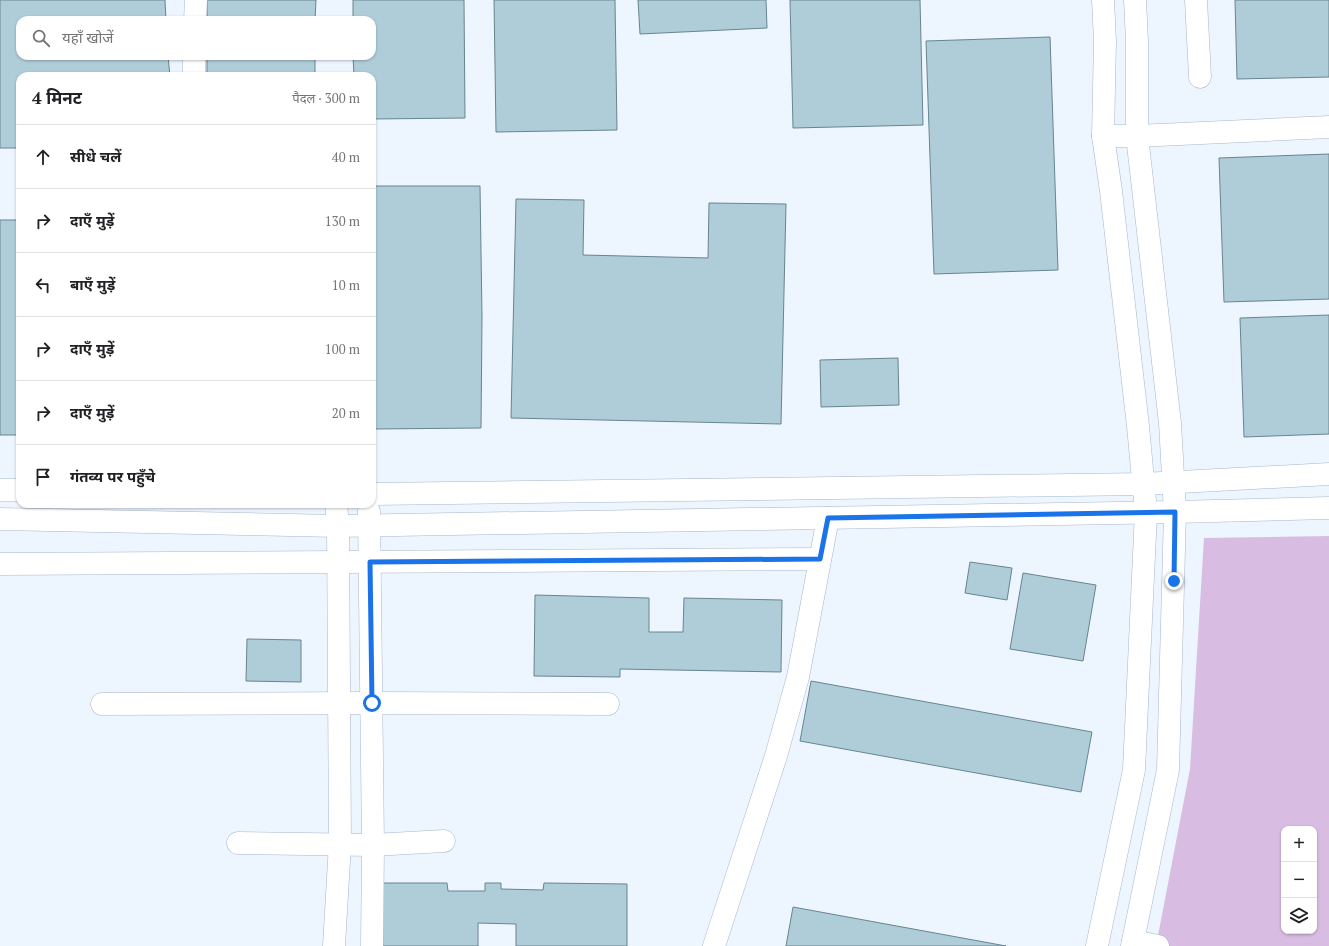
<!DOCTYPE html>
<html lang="hi">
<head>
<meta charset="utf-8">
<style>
  :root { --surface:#fff; --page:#f6f6f6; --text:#202124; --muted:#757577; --line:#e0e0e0 }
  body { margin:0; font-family:"PT Serif","Noto Sans Devanagari",serif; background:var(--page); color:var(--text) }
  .controls { position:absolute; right:12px; bottom:12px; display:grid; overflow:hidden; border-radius:8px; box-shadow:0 1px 3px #0004 }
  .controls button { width:36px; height:36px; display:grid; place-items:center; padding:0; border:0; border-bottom:1px solid var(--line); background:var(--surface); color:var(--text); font:20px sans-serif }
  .stop { position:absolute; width:12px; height:12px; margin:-9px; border:3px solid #1a73e8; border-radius:50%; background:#fff }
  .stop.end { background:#1a73e8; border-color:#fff; box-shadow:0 1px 4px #0008 }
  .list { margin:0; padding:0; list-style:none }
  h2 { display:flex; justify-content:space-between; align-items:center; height:52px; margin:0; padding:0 16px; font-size:17px }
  h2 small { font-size:13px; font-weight:400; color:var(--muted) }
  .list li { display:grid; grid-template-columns:26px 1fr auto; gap:12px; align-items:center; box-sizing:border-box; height:64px; padding:0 16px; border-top:1px solid var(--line) }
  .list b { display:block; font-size:15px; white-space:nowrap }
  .list em { font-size:13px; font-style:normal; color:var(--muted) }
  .icon { flex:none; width:22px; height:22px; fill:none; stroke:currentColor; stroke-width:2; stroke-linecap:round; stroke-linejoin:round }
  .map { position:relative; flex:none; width:1329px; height:946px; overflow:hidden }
  .search { position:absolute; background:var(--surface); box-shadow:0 1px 3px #0004; left:16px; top:16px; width:360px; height:44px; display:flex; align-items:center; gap:10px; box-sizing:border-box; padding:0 14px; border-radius:12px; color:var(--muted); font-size:15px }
  .panel { position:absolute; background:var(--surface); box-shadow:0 1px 3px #0004; left:16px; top:72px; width:360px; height:436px; border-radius:12px }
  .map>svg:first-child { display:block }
  .green { fill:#d8bce2; fill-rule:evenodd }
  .building { fill:#afcdd9; stroke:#68848f }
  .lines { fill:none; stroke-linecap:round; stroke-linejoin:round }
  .minor-casing { stroke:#a6b7cd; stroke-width:23 }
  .minor { stroke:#fff; stroke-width:22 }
  .route { stroke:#1a73e8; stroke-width:5 }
</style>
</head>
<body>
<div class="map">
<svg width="1329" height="946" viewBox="0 0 1329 946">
  <rect width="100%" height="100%" fill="#edf5fe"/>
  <path class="green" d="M1329,536V946H1156L1190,769L1204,538ZM1284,829H1314V931H1284Z"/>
  <g class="building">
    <polygon points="0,0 165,0 166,20 20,20 20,56 168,56 170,76 20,76 20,148 0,148"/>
    <polygon points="207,0 316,0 315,20 207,20"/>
    <polygon points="353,0 464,0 465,118 372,119 372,76 354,76 353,56 372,56 372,20 353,20"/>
    <polygon points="494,0 615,0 617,130 496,132"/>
    <polygon points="638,0 766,0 767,28 640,34"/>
    <polygon points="790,0 920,0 923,125 793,128"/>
    <polygon points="1235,0 1329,0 1329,77 1237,79"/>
    <polygon points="1050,37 1058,270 934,274 926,41"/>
    <rect x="207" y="56" width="108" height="20"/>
    <polygon points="1329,154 1329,299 1224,302 1219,158"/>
    <polygon points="372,186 480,186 482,317 481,428 372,429"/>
    <polygon points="516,199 584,200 583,255 708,258 709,203 786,204 781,424 511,418"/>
    <rect x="0" y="220" width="20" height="215"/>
    <polygon points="1329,315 1329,434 1244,437 1240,318"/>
    <polygon points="898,358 899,405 821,407 820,360"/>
    <polygon points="970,562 1012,568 1007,600 965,593"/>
    <polygon points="1023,573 1096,585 1083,661 1010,649"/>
    <polygon points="535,595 649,598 649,632 683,632 684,598 782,600 781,672 620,669 620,677 534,676"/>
    <polygon points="247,639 301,640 301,682 246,681"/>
    <polygon points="811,681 1092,732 1081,792 800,741"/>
    <polygon points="379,883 447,883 448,891 485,891 485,883 501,883 501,889 543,890 544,883 627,884 627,946 516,946 516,924 478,923 478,946 379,946"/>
    <polygon points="793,907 1006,946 786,946"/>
  </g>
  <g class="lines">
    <g class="minor-casing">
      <g id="minor">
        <polyline points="1196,0 1200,77"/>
        <polyline points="195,20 196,0"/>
        <polyline points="194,76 194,56"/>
        <polyline points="1103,136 1137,136 1329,127"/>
        <polyline points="0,490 20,490"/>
        <polyline points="372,494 1143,484 1329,474"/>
        <polyline points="369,511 373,845 372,946"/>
        <polyline points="0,519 338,526 1175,512 1329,508"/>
        <polyline points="0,564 820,559"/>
        <polyline points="102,704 372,703 608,704"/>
        <polyline points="238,843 373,845 444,841"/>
        <polyline points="1133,941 1158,946"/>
        <polyline points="334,946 340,844 338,526 336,504"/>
        <polyline points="714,946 776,756 798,677 828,518"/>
        <polyline points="1097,946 1134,770 1146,512 1138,426 1111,191 1103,136 1105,41 1103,0"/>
        <polyline points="1132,946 1168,770 1175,512 1170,423 1137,136 1137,41 1135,0"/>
      </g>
    </g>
    <use href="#minor" class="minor"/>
  </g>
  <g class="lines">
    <polyline class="route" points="372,703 370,562 820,559 828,518 1175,512 1174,581"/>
  </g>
</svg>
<div class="controls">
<button>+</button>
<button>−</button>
<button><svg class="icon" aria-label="layers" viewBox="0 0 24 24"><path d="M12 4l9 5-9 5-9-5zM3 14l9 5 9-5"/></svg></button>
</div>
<div class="stop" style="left:372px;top:703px"></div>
<div class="stop end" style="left:1174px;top:581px"></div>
<div class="search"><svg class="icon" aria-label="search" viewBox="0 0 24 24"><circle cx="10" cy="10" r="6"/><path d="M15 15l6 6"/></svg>यहाँ खोजें</div>
<section class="panel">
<h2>4 मिनट<small>पैदल · 300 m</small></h2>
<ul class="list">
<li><svg class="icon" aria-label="ahead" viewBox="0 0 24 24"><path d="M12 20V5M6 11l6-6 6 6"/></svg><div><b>सीधे चलें</b></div><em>40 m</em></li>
<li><svg class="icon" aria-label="right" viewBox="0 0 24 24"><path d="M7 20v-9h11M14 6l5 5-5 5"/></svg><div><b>दाएँ मुड़ें</b></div><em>130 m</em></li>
<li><svg class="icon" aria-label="left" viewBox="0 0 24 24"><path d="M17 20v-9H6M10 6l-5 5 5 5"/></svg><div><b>बाएँ मुड़ें</b></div><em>10 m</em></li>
<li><svg class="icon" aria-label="right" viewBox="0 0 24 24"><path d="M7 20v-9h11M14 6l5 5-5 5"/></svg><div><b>दाएँ मुड़ें</b></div><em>100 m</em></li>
<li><svg class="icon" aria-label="right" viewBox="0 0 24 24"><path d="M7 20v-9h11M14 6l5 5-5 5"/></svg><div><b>दाएँ मुड़ें</b></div><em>20 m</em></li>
<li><svg class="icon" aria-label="arrive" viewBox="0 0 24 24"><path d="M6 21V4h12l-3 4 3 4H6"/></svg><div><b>गंतव्य पर पहुँचे</b></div></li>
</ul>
</section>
</div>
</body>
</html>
